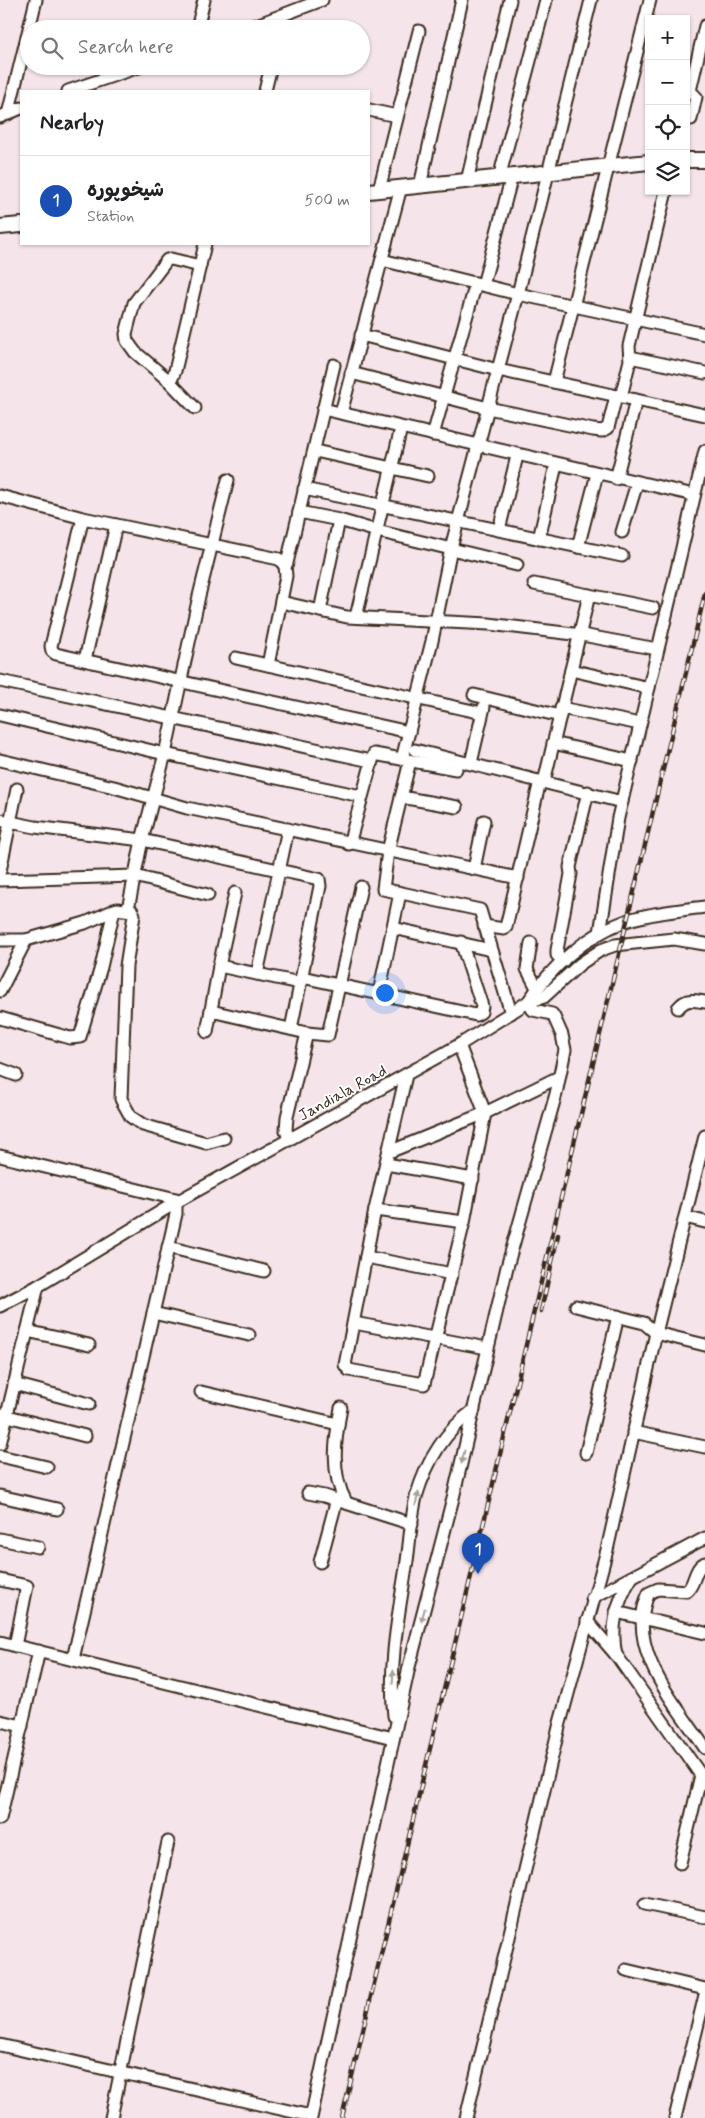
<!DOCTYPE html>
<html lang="en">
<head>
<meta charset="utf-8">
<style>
  :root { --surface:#fff; --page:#f6f6f6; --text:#202124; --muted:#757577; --line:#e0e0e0; --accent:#c8321e }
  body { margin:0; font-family:Mynerve,"Playpen Sans Arabic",sans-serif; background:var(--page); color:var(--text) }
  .controls { position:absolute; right:15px; top:15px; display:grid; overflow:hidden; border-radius:0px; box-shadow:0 1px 4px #0004 }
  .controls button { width:45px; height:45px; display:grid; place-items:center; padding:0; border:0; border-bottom:1px solid var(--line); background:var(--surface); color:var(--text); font:25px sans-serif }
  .you { position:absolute; left:384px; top:992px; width:18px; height:18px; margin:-12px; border:4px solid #fff; border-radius:50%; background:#1a73e8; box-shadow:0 0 0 8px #1a73e833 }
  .badge { display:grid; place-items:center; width:32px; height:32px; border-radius:50%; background:var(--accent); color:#fff; font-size:16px; font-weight:700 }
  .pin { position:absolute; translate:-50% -41px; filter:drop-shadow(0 1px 2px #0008) }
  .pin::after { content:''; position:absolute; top:26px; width:18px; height:15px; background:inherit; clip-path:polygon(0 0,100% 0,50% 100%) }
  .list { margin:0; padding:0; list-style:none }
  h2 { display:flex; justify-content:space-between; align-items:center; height:65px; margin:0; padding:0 20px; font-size:21px }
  h2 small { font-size:16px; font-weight:400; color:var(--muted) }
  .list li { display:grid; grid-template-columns:32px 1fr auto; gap:15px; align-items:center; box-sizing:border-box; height:90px; padding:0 20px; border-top:1px solid var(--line) }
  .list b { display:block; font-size:19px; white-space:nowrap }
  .list p { margin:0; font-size:16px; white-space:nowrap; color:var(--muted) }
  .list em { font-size:16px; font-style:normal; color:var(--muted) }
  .icon { flex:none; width:28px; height:28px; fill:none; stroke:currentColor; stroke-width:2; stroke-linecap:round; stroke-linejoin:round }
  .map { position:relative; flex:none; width:705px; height:2118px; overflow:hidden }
  .search { position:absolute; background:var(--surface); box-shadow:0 1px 4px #0004; left:20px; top:20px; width:350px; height:55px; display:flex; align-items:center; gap:12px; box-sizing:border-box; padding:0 18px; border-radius:28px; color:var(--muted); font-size:19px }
  .panel { position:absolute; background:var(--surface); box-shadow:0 1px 4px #0004; left:20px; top:90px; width:350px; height:155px; border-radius:0px }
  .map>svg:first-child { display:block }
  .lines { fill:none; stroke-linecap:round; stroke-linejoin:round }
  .minor-casing { stroke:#3b2a1e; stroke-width:15 }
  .major-casing { stroke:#3b2a1e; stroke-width:18 }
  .minor { stroke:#fff; stroke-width:11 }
  .major { stroke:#fff; stroke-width:14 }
  .rail-casing { stroke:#3b2a1e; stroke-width:4.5 }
  .rail { stroke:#fff; stroke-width:2.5; stroke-dasharray:8; stroke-linecap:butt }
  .oneway { fill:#a79f9a }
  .labels { text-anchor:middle; stroke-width:4; stroke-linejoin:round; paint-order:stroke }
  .street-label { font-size:16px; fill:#3b2a1e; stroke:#fff }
</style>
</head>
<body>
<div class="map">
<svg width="705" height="2118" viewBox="0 0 705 2118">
  <rect width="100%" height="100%" fill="#f5e5eb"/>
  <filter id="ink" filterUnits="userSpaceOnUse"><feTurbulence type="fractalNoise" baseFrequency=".02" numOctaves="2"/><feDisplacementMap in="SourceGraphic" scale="10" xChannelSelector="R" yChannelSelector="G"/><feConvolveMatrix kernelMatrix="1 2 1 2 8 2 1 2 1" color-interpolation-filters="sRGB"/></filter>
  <g filter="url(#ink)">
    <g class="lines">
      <g class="minor-casing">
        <g id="minor">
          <polyline points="197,29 204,0"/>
          <polyline points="246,29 322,0"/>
          <polyline points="68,91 142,66"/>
          <polyline points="265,91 271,66"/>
          <polyline points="369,110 397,116"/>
          <polyline points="8,114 36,0"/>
          <polyline points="0,117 21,108"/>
          <polyline points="686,120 691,119 696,97 690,91 705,26"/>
          <polyline points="499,178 546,0"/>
          <polyline points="467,181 510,0"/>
          <polyline points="420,186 462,0"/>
          <polyline points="379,190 419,31"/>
          <polyline points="382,260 518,294 705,334"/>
          <polyline points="483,285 512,176"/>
          <polyline points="361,335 498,370 705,415"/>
          <polyline points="630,357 705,373"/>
          <polyline points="351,373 488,408 593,430 602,431 608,428 616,396"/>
          <polyline points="168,380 173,376 175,371 205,244"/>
          <polyline points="554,382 650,0"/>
          <polyline points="621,397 630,360 629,346 666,191"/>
          <polyline points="195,408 168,380 135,352 127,341 126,334 134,303 167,260 171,259 200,266"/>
          <polyline points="323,409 694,495"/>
          <polyline points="341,413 401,187"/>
          <polyline points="433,435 476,283"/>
          <polyline points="315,451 428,476"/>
          <polyline points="616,479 636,400"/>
          <polyline points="304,489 622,556"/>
          <polyline points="0,496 83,518 279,559 285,566 286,576 268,665"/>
          <polyline points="299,512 339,520 377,531 517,565"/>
          <polyline points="83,518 51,646 52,651 56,654 409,732"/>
          <polyline points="499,530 517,456"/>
          <polyline points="622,532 637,483"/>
          <polyline points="539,539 556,465"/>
          <polyline points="578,547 597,474"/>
          <polyline points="285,566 287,563 334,365"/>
          <polyline points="534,584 653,608"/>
          <polyline points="281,602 347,617 489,624 582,635 657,649"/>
          <polyline points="320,611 339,520"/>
          <polyline points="356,617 401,428"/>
          <polyline points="236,658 482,713"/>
          <polyline points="85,660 116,525"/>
          <polyline points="571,670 649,688"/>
          <polyline points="0,681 371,761"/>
          <polyline points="474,695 560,716"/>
          <polyline points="561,708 640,724"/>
          <polyline points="0,715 165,754 361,796"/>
          <polyline points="553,743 632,761"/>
          <polyline points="415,750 622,802"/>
          <polyline points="402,759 432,641 451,548 518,294 591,0"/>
          <polyline points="0,760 114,787 187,808 518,878"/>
          <polyline points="410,761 388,851 383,889 480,910 511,1013"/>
          <polyline points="471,763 484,707"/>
          <polyline points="544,782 589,595"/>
          <polyline points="401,797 457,807"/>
          <polyline points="0,820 35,827 142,840 319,879 320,886 291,1029"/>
          <polyline points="349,844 374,754 456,769"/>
          <polyline points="474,869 484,821"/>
          <polyline points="0,871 17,789"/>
          <polyline points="0,880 135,876 208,895"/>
          <polyline points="128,909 142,840 165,754 199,596 228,480"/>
          <polyline points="484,926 504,929 506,927 540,781"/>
          <polyline points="393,928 491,950"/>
          <polyline points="600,933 618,818 705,451"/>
          <polyline points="0,940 26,940 85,923 117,909 132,911 134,915 126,966 121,1099 131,1117 143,1125 206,1143 224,1138"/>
          <polyline points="531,943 527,969 537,988"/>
          <polyline points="563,961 557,955 557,950 571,874 570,867 588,792"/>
          <polyline points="219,966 300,983"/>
          <polyline points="257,974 288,829"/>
          <polyline points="302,977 476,1015 481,1012 482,1006 461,942"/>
          <polyline points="0,991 26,940"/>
          <polyline points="379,993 400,893"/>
          <path d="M528,1002C551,967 586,935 626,921C648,913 682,910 705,907"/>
          <path d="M678,1008C686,998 693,1000 705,1002"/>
          <polyline points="211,1011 307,1033 328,1035 361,887"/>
          <polyline points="0,1018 70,1038 80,1037 101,967 114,910"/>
          <polyline points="207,1032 219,966 235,893"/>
          <polyline points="0,1069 16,1075"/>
          <polyline points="406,1075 375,1210 345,1365 349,1370 424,1384 464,1222 485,1113 459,1045"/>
          <polyline points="289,1140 286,1130 287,1117 307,1033"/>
          <polyline points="389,1152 485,1113 559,1077"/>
          <polyline points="0,1156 180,1200"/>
          <polyline points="386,1164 473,1179"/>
          <polyline points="375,1210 464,1222"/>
          <polyline points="685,1217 705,1222"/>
          <polyline points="168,1247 264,1271"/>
          <polyline points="366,1257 452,1274"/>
          <polyline points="0,1306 38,1286 180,1200 459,1045 528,1002 544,997 580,964 601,950 615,945 674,939 705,944"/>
          <polyline points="576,1306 644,1323 656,1333 705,1345"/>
          <polyline points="153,1313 249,1335"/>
          <polyline points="354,1323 487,1348"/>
          <polyline points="27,1331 89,1345"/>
          <polyline points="14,1384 89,1404"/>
          <polyline points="201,1392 338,1424"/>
          <path d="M341,1408C335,1439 330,1473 346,1502"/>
          <polyline points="0,1414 85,1436"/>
          <polyline points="633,1432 705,1447"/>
          <polyline points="0,1444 38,1286"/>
          <polyline points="586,1453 618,1316"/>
          <polyline points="0,1456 47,1467"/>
          <polyline points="308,1493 324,1496 412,1524"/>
          <polyline points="0,1496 57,1509"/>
          <polyline points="0,1539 38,1547"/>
          <polyline points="320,1562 337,1499"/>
          <path d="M705,1563C693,1569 696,1583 687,1591L658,1589L649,1593C623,1647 677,1706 705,1748"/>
          <polyline points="0,1580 27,1586 15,1646"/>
          <polyline points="592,1598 705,1538"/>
          <polyline points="616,1612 705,1633"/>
          <polyline points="587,1621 617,1656 705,1781"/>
          <polyline points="0,1642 393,1738"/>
          <path d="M616,1655C610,1627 616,1602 632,1577"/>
          <polyline points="73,1659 176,1214 176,1202"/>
          <path d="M394,1716C388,1665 399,1612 407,1561C410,1540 411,1518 416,1497C426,1463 445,1431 474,1410"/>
          <polyline points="0,1721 22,1726"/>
          <polyline points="0,1819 39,1651"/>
          <polyline points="680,1863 701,1775"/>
          <polyline points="645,1904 705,1917"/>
          <polyline points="626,1970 705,1989"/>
          <polyline points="0,2045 311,2116"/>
          <polyline points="111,2118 168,1842"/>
          <polyline points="311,2118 409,1667 453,1498 507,1267 556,1094 565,1050 562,1035 554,1017 552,1014 533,1010 528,1002"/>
          <polyline points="466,2118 560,1723 607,1550 656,1333 705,1136"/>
          <polyline points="675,2118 705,1995"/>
        </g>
      </g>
      <g class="major-casing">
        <g id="major">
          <polyline points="686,160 705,160"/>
          <polyline points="369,191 649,162"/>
          <polyline points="0,227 21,225"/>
        </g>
      </g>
      <use href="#minor" class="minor"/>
      <use href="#major" class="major"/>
      <g class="rail-casing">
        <g id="rail">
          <polyline points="541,1311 558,1235"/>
          <polyline points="342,2118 705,593"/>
        </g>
      </g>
      <use href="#rail" class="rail"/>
    </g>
    <defs><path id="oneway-solid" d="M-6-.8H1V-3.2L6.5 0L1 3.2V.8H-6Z" transform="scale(1.25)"/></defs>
    <g class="oneway">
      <use href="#oneway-solid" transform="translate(463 1457) rotate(103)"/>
      <use href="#oneway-solid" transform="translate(417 1499) rotate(-76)"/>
      <use href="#oneway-solid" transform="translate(423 1615) rotate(105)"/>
      <use href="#oneway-solid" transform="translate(393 1677) rotate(-87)"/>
    </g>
  </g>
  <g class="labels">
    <g class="street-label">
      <text transform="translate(342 1092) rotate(-29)" y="6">Jandiala Road</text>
    </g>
  </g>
</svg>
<div class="controls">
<button>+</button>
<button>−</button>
<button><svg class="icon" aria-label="locate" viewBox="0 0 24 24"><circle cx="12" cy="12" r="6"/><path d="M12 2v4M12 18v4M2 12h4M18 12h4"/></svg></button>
<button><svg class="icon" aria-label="layers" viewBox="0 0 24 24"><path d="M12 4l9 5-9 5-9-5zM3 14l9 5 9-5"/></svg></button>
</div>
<div class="you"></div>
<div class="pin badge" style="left:478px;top:1574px;background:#1a4fb4">1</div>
<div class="search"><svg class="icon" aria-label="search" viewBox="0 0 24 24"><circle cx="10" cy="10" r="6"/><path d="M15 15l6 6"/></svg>Search here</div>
<section class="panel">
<h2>Nearby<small></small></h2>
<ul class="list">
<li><span class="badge" style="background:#1a4fb4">1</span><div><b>شیخوپورہ</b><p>Station</p></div><em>500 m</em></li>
</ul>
</section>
</div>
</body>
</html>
